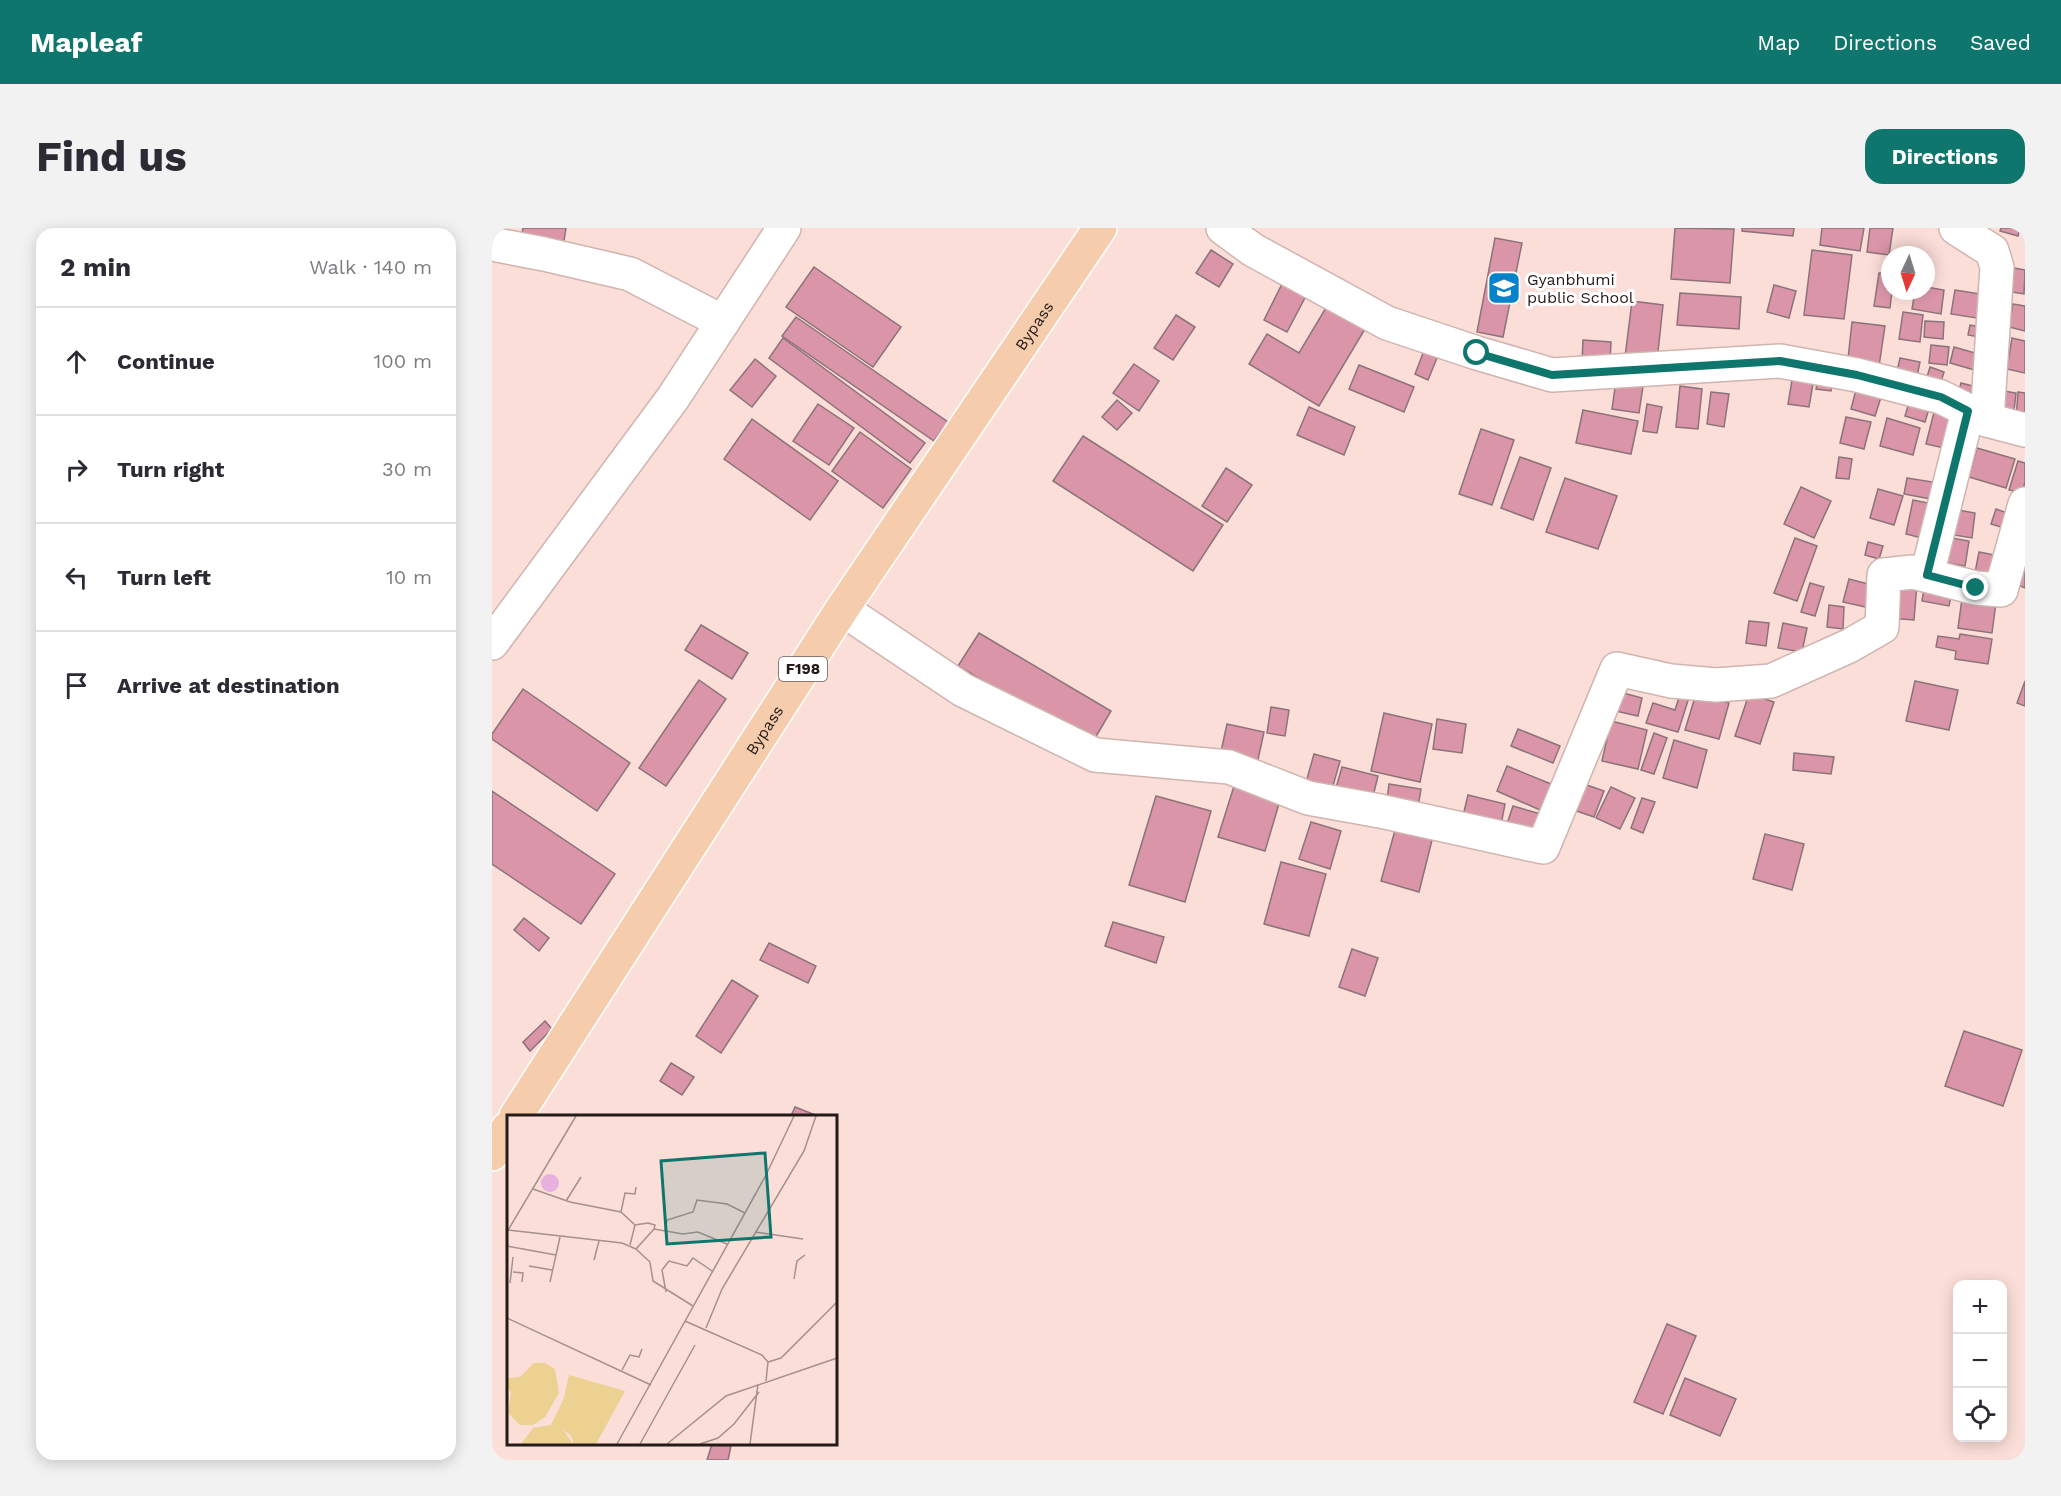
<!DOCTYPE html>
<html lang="en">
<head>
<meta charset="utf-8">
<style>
  :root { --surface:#fff; --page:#f2f2f3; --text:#2b2b33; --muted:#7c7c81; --line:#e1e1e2; --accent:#0f766e }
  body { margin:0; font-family:"Work Sans",sans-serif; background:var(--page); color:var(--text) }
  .controls { position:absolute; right:18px; bottom:18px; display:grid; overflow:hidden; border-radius:12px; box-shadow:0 3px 15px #0003 }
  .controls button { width:54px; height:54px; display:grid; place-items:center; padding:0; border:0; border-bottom:2px solid var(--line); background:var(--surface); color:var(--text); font:30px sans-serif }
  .compass { position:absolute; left:1389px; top:18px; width:54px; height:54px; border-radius:50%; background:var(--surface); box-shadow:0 3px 15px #0003; rotate:184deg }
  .stop { position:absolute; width:18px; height:18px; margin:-14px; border:4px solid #0f766e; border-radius:50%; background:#fff }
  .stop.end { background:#0f766e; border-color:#fff; box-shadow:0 2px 6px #0008 }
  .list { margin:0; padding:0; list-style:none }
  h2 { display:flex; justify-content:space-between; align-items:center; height:78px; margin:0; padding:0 24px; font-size:26px }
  h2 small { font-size:20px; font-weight:400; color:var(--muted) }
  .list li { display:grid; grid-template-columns:39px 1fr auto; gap:18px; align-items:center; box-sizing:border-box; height:108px; padding:0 24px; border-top:2px solid var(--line) }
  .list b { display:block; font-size:22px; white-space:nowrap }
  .list em { font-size:20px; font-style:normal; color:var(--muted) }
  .icon { flex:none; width:33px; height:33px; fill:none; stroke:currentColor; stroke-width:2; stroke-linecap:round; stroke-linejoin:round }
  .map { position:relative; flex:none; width:1533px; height:1232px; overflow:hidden; border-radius:18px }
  header { display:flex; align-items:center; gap:36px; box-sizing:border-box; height:84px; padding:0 30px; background:var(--accent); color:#fff }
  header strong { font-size:28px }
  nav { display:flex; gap:33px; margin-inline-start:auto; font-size:21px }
  .intro { display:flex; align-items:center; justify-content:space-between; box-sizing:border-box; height:144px; padding:0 36px }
  h1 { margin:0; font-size:42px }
  .button { padding:15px 27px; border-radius:18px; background:var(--accent); color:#fff; font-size:21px; font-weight:700 }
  main { display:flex; gap:36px; padding:0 36px }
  aside { flex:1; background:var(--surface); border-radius:18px; box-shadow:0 3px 15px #0003 }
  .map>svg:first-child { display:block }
  .building { fill:#db95a9; stroke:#8c7379; stroke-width:1.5 }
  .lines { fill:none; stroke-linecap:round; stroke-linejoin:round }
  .street-casing { stroke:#d0b4af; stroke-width:36 }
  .primary-casing { stroke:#fff; stroke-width:36 }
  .street { stroke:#fff; stroke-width:33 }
  .primary { stroke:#f6cdac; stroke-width:33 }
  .route { stroke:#0f766e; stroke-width:8 }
  .labels { text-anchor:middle; stroke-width:6; stroke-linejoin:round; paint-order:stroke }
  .shield { fill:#fff; stroke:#665f5d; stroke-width:1.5 }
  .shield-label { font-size:15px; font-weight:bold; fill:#241a18 }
  .poi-label { font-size:16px; fill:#241a18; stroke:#fff; text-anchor:start }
  .street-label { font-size:16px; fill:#241a18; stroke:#fff }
  .inset-road { fill:none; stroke:#a5908b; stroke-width:1.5 }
  .view { fill:#0f766e; fill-opacity:0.15; stroke:#0f766e; stroke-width:3 }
  .inset-edge { fill:none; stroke:#241a18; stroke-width:3 }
</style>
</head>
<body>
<header>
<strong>Mapleaf</strong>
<nav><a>Map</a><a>Directions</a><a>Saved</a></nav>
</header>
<div class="intro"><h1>Find us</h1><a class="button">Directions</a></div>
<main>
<aside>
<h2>2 min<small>Walk · 140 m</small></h2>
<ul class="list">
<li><svg class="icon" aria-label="ahead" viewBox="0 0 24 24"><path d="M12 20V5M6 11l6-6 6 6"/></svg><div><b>Continue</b></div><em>100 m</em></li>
<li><svg class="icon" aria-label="right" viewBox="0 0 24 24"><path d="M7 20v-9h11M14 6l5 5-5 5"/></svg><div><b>Turn right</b></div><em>30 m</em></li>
<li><svg class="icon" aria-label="left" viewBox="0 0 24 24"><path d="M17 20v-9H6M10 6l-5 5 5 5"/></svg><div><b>Turn left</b></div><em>10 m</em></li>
<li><svg class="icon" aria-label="arrive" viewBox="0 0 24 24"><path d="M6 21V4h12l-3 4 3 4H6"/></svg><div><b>Arrive at destination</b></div></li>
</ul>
</aside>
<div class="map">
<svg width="1533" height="1232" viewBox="0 0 1533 1232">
  <rect width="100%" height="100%" fill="#fbded8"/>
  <g class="building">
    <polygon points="31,0 74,0 71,19 29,11"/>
    <polygon points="1183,0 1242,1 1238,55 1179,51"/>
    <polygon points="1250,0 1302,0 1301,8 1250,3"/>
    <polygon points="1330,0 1372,0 1368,23 1328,17"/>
    <polygon points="1378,0 1401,0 1397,27 1375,24"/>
    <polygon points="1509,0 1528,0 1526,8 1508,3"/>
    <polygon points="1003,10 1030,15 1011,109 985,104"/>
    <polygon points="719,22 741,36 727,59 704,45"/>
    <polygon points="1320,22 1360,27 1352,91 1312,87"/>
    <polygon points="322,39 409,99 381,139 294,79"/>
    <polygon points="1517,39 1533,42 1532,66 1513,63"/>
    <polygon points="1387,45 1398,46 1398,63 1400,63 1398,80 1382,78"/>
    <polygon points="792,52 816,64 795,104 772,92"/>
    <polygon points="1282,57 1304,63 1297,90 1275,84"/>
    <polygon points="1434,59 1452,62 1449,86 1420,81 1423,63 1434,63"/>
    <polygon points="1463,62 1495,67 1491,91 1459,86"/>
    <polygon points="1188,65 1249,69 1247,101 1185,97"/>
    <polygon points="1140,73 1171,77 1165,133 1133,129"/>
    <polygon points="1521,76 1533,78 1533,103 1517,99"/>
    <polygon points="835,78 873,101 827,178 757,136 775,106 807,125"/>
    <polygon points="1411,84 1431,87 1428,114 1407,111"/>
    <polygon points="684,87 703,99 681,132 662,120"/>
    <polygon points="304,89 456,194 442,213 290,108"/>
    <polygon points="1433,93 1452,94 1451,111 1432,109"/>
    <polygon points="1360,94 1393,98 1386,145 1355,140"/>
    <polygon points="1478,97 1494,100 1493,110 1476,107"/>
    <polygon points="291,110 433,215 418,235 277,130"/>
    <polygon points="1520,110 1533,113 1533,145 1515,141"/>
    <polygon points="1091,112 1119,114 1118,135 1090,134"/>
    <polygon points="1439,117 1457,119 1455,137 1437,135"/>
    <polygon points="1462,119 1497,129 1493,145 1458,135"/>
    <polygon points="933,120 947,125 936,152 923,146"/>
    <polygon points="1408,130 1428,134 1424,153 1404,148"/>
    <polygon points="263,131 284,148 260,179 238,162"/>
    <polygon points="642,136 667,153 647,183 621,165"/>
    <polygon points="867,137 922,159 912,184 857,161"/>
    <polygon points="1438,139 1452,144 1446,164 1432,159"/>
    <polygon points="1327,143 1341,145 1339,163 1324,161"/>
    <polygon points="1301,146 1322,150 1317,179 1296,176"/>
    <polygon points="1124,153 1151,158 1147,185 1120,181"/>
    <polygon points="1469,155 1485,159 1481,174 1465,170"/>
    <polygon points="1188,158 1210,161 1206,201 1184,199"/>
    <polygon points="1365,158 1390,166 1383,188 1359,181"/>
    <polygon points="1512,163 1524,165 1521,191 1508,189"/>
    <polygon points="1219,164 1237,166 1232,199 1215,196"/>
    <polygon points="1526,164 1533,165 1533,191 1524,190"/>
    <polygon points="1419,168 1439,174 1433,194 1413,188"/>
    <polygon points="625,172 640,185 625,202 610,189"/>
    <polygon points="326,176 362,200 337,237 301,213"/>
    <polygon points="1155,176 1170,179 1165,205 1151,203"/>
    <polygon points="817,179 863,199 852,227 805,207"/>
    <polygon points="1443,180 1463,196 1457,221 1434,216"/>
    <polygon points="1091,182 1146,193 1139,226 1084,215"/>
    <polygon points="1354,189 1379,194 1372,221 1348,215"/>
    <polygon points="1395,190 1428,200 1421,227 1388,218"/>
    <polygon points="260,191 346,253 318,292 232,231"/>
    <polygon points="989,201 1022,212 1000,277 967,266"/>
    <polygon points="368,204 419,241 391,280 340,243"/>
    <polygon points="591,208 731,297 701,343 561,253"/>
    <polygon points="1485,220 1523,231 1514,260 1477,249"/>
    <polygon points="1028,229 1059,240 1041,292 1009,280"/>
    <polygon points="1347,229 1360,231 1357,251 1344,250"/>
    <polygon points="1526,233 1533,235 1533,254 1530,265 1517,262"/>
    <polygon points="734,240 760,257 735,294 710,278"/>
    <polygon points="1073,250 1125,268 1106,321 1054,304"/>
    <polygon points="1415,250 1447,255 1444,272 1412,266"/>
    <polygon points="1309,259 1339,273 1322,310 1292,296"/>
    <polygon points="1386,261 1411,268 1402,297 1378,290"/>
    <polygon points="1421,272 1441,276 1434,311 1414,306"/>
    <polygon points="1504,281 1515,285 1519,302 1499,296"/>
    <polygon points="1466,282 1483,285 1480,310 1462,307"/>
    <polygon points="1454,309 1477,313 1473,338 1450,334"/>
    <polygon points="1303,310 1325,318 1305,373 1282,365"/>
    <polygon points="1376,314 1391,318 1387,331 1373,327"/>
    <polygon points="1533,323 1533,360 1519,354"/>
    <polygon points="1487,324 1508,328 1503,354 1482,350"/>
    <polygon points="1357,351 1384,358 1378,380 1351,374"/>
    <polygon points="1401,352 1425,355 1422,392 1398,390"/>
    <polygon points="1433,354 1461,359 1457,378 1430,373"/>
    <polygon points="1318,355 1332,359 1323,388 1309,384"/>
    <polygon points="1471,363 1505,367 1500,405 1466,400"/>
    <polygon points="1337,377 1352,379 1351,401 1335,399"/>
    <polygon points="1257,393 1277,395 1274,418 1254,415"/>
    <polygon points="1291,395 1315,400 1310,424 1286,420"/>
    <polygon points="209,397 256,425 240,451 193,422"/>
    <polygon points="487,405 619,483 599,517 466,438"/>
    <polygon points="1468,406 1500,411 1496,436 1463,431 1464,423 1444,419 1446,408 1467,411"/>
    <polygon points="207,452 234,471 174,558 147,540"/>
    <polygon points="1423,453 1466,462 1457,502 1414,493"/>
    <polygon points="1533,453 1533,478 1525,475"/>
    <polygon points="1190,460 1199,463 1186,504 1154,495 1161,475 1183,482"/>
    <polygon points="31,461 138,535 105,583 0,511 0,506"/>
    <polygon points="1124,463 1150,470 1146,488 1119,482"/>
    <polygon points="1204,466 1237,475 1227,511 1193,502"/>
    <polygon points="1257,466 1282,474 1268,516 1243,508"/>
    <polygon points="779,479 797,482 793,508 775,505"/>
    <polygon points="892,485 940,496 928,554 879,543"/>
    <polygon points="945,491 974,496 970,525 941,521"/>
    <polygon points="1119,493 1155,502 1146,541 1110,533"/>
    <polygon points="735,496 772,504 765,536 728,528"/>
    <polygon points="1026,501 1068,518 1061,535 1019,518"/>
    <polygon points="1162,505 1175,510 1162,546 1149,542"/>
    <polygon points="1182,512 1215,522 1205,560 1171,550"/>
    <polygon points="1302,525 1342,529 1339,546 1301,542"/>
    <polygon points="822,526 848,533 837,572 811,565"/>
    <polygon points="1015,538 1059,556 1048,582 1005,563"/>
    <polygon points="850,539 886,548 879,576 842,567"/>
    <polygon points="1086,554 1112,563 1102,589 1076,580"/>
    <polygon points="743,555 789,569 773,623 726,609"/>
    <polygon points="897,556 929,561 925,585 894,580"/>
    <polygon points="1119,559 1143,570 1128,601 1104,590"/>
    <polygon points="0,563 123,646 89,696 0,636"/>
    <polygon points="976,567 1013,576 1009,597 971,588"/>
    <polygon points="664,568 719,583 693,674 637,657"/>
    <polygon points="1150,570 1163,574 1151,605 1139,600"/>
    <polygon points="1021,578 1052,587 1045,608 1014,599"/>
    <polygon points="819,594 849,603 838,641 807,631"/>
    <polygon points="905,595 942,604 927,664 889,653"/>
    <polygon points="1273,606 1312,616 1300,662 1261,651"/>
    <polygon points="789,634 834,646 817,708 772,696"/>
    <polygon points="32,690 57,710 47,723 22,702"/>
    <polygon points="621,694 672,709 664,735 613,718"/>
    <polygon points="277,715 324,738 316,755 268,732"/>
    <polygon points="860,721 886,730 873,768 847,759"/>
    <polygon points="240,752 266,768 229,825 204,808"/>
    <polygon points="53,793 60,801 38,823 31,814"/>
    <polygon points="1472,803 1530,822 1511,878 1453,858"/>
    <polygon points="179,835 202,849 190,867 168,853"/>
    <polygon points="303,879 326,888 299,888"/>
    <polygon points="1175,1096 1204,1108 1171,1186 1142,1174"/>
    <polygon points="1193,1150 1244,1171 1228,1208 1178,1187"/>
    <polygon points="220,1216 239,1218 236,1232 215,1232"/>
  </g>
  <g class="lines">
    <g class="street-casing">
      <g id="street">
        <polyline points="731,0 761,22 895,95 985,125 1060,147 1288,133 1365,147 1449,169 1495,192 1533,202"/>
        <polyline points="1464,0 1500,23 1505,39 1495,192"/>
        <polyline points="0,16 52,26 138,46 231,94"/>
        <polyline points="1435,347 1476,183"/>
        <polyline points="350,381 471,462 603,527 737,539 816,570 888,583 1051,619 1125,441 1179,453 1224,457 1279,453 1357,418 1390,399 1392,347 1421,344 1484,360 1509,362 1533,276"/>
        <polyline points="0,415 181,170 292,0"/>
      </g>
    </g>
    <g class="primary-casing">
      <g id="primary">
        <path id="s1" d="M24,888L350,381L608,0"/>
        <polyline points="0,926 16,900"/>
      </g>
    </g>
    <use href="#street" class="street"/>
    <use href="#primary" class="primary"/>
  </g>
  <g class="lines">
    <polyline class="route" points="985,125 1060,147 1288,133 1365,147 1449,169 1476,183 1435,347 1484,360"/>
  </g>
  <defs>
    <g id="school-square" transform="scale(1.725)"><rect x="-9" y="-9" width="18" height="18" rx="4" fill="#0482ca" stroke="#fff"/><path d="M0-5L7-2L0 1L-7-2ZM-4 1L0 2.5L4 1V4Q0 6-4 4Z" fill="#fff"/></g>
  </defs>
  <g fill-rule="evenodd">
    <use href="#school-square" x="1012" y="60"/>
  </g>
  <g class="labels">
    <rect class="shield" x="287" y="429" width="48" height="24" rx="4.5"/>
    <g class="shield-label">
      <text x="311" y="446">F198</text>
    </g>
    <g class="poi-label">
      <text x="1035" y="57">Gyanbhumi<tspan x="1035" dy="18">public School</tspan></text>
    </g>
    <g class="street-label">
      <text dy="6" stroke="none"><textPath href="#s1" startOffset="945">Bypass</textPath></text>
      <text dy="6" stroke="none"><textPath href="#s1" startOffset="459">Bypass</textPath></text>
    </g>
  </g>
  <g transform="translate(15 887)">
    <rect width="330" height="330" fill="#fbded8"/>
    <path d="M27,248H38L48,254L52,278L38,302L26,310H13L1,298L4,277L0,274V263L13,262ZM62,260L118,276L89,329H67L64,321L55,313L66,329H14L26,313L44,310L57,283Z" fill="#ecd191"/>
    <path d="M34 68a9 9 0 1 1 18 0a9 9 0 1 1-18 0Z" fill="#e7b0df"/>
    <path class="inset-road" d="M26,74L63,87L114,97L128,110L141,108L148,110L147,114M59,86L74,62M114,97L118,78L128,79L129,72M1,115L115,128L129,134M158,115L160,105L186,97L190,85L220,89L238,98M0,117L69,1M248,117L296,124M123,130L128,110M0,131L49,140M87,145L92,126M22,151L45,155M6,157L16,158L15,167M287,164L290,146L298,140M43,167L53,122M3,168L6,142M159,177L155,155L162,146L180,151L186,143L205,156M186,191L146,166L143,147L129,134L147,114L176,119L191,117L220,129M0,203L144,270M178,206L255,240L261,247L259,266M199,213L215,174L297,36L309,1M261,247L274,243L330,187M115,255L123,240L132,242L135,234M110,329L259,60L287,1M133,329L188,230M160,329L219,281L330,243M193,329L211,323L227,309L252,277M243,329L251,269"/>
    <path class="view" d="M258,38L264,122L160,129L154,46Z"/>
    <rect width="330" height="330" class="inset-edge"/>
  </g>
</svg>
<div class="controls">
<button>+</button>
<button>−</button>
<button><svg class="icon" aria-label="locate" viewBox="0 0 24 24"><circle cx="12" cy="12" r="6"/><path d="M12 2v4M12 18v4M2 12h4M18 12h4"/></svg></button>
</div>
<svg class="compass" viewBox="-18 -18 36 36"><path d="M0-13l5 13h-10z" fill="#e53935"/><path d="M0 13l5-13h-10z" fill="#7c7c81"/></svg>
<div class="stop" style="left:985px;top:125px"></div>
<div class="stop end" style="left:1484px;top:360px"></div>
</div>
</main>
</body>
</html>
